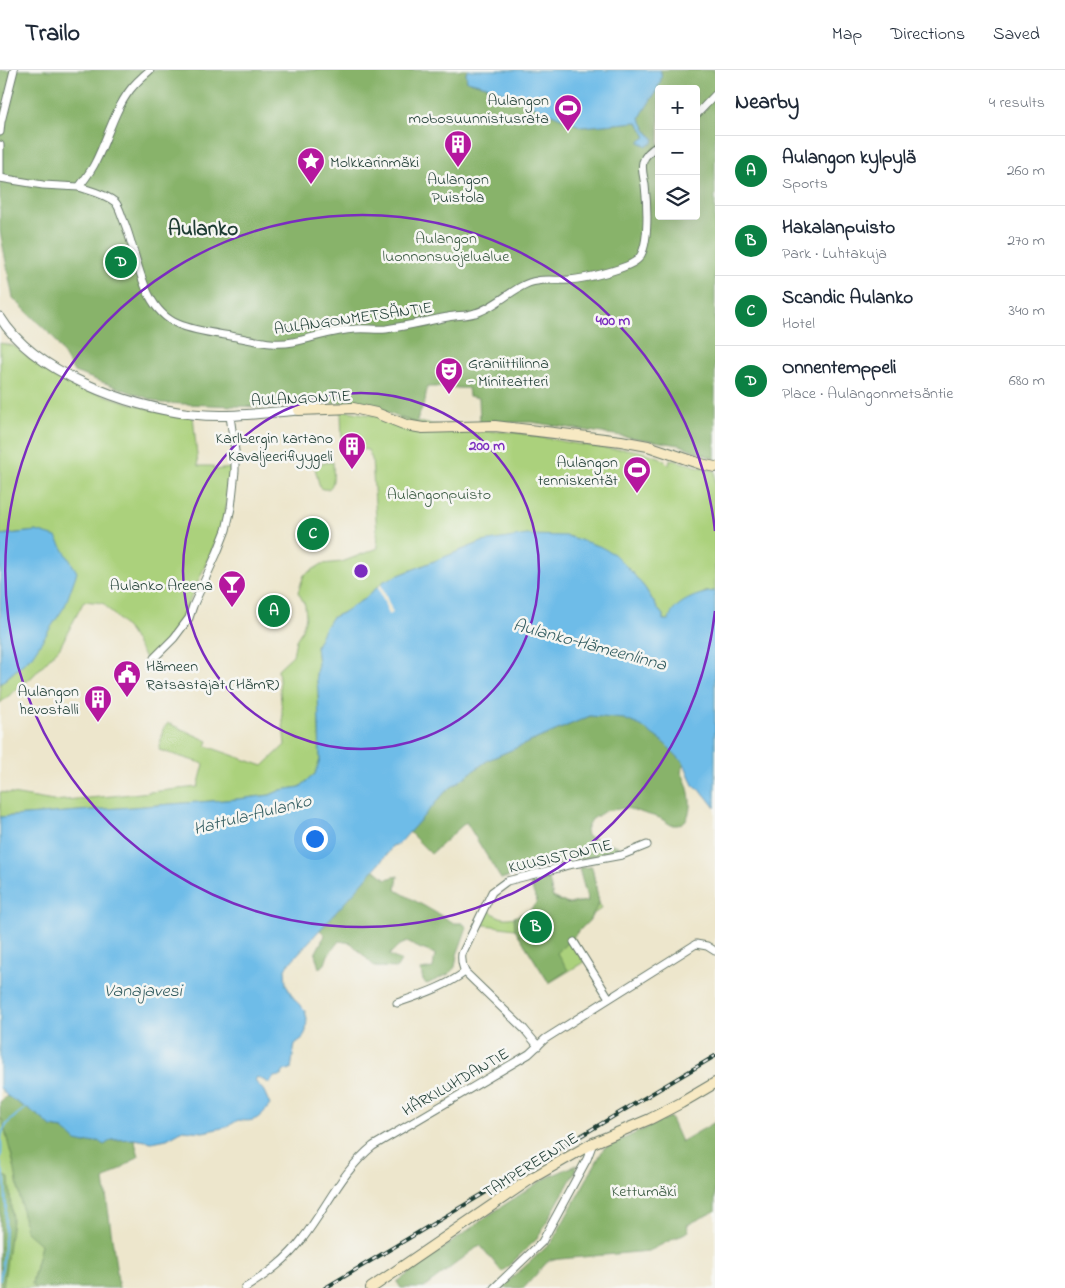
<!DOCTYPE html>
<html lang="en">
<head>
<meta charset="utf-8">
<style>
  :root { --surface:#fff; --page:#f2f2f3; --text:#1f2937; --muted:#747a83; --line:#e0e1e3; --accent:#0b8043 }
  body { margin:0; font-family:"Indie Flower",sans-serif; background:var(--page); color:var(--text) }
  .controls { position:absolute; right:15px; top:15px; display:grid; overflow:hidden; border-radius:5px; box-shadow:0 5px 20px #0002 }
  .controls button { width:45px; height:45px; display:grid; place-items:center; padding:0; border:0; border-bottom:1px solid var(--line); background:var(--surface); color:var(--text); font:25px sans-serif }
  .you { position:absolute; left:314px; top:768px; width:18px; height:18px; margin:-12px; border:4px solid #fff; border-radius:50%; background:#1a73e8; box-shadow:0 0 0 8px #1a73e833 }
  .badge { display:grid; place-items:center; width:32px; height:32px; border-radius:50%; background:var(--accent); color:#fff; font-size:16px; font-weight:700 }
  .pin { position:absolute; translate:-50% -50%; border:2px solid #fff; box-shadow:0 1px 5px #0006 }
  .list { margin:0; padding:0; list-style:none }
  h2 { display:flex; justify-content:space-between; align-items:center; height:65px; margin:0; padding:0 20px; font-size:21px }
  h2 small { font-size:16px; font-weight:400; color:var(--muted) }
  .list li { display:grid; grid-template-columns:32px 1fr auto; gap:15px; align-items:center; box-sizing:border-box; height:70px; padding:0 20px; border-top:1px solid var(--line) }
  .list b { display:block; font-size:19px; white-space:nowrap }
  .list p { margin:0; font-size:16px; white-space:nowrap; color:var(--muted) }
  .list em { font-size:16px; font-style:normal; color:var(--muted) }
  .icon { flex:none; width:28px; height:28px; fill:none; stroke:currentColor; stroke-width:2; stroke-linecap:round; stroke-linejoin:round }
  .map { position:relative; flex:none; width:715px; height:1218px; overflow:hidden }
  header { display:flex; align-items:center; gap:30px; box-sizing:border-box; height:70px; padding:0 25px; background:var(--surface); border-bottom:1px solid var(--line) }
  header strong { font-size:24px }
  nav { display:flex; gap:28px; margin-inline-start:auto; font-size:18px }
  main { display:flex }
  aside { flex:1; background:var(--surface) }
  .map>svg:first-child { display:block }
  .green { fill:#abd17b; stroke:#658758 }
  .forest { fill:#88b36b; stroke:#547850; fill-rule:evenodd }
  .water { fill:#6ebce8; stroke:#467c8e }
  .pier { fill:#ede6cc }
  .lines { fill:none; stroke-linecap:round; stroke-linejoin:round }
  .stream { stroke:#6ebce8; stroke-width:2 }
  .minor-casing { stroke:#677869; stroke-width:9 }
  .tertiary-casing { stroke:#677869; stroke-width:11 }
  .secondary-casing { stroke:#677869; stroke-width:12 }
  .minor { stroke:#fff; stroke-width:7 }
  .tertiary { stroke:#fff; stroke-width:9 }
  .secondary { stroke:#f7e9c3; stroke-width:10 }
  .rail-casing { stroke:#1f3d34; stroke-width:4 }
  .rail { stroke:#f6f6f2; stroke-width:2; stroke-dasharray:5.5; stroke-linecap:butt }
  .ring { fill:none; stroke:#7b2cbf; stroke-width:2.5 }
  .labels { text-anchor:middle; stroke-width:5; stroke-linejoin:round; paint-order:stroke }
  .poi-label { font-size:16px; fill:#1f3d34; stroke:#f6f6f2; text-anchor:end }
  .park-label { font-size:16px; fill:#3b5b42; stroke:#f6f6f2 }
  .street-label { font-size:16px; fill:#1f3d34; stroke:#f6f6f2 }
  .water-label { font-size:18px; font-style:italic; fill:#335d61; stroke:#f6f6f2 }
  .district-label { font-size:21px; font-weight:bold; fill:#1f3d34; stroke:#f6f6f2 }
  .centre { fill:#7b2cbf; stroke:#f6f6f2; stroke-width:2.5 }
  .ring-label { font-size:15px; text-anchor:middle; font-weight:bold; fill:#7b2cbf; stroke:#f6f6f2; stroke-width:5; stroke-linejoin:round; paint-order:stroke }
</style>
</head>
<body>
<header>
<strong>Trailo</strong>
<nav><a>Map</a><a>Directions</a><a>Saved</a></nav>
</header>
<main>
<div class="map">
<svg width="715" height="1218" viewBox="0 0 715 1218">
  <rect width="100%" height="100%" fill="#f6f6f2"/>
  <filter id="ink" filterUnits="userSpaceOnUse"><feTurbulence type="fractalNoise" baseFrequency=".02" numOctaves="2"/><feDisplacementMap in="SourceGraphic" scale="10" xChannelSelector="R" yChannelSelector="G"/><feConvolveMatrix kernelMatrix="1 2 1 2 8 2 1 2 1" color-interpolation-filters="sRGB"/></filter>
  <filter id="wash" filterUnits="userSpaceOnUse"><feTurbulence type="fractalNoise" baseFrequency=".0096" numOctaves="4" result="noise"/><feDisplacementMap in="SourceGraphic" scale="20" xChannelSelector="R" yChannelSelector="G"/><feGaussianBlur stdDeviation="1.12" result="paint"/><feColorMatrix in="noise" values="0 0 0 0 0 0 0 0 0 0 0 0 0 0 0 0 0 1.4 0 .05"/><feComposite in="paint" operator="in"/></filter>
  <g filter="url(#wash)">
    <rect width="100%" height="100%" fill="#ede6cc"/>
    <g class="green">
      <polygon points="0,273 14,276 42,298 70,314 94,322 159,342 193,345 198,396 213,396 214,400 231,398 226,437 220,462 186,539 188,544 150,590 145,588 130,562 103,533 84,531 60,577 32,607 0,633 0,614 32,586 36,461 0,465"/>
      <polygon points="341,340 467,360 514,362 577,374 612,379 627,379 639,381 659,387 665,391 669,395 670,389 715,401 715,521 705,522 669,550 663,550 663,545 657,538 655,534 645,518 630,500 614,484 482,472 384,511 364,529 342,543 331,548 316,576 318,594 316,603 318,621 320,690 315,704 300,717 281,720 270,725 238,729 0,747 0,722 53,731 112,726 198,717 204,694 159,680 163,659 168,653 208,671 206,676 263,696 285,675 278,599 293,585 296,570 301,562 306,547 305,535 298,522 304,505 322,494 342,492 378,478 372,389 368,380 342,377"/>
      <path d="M333,392C333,402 337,425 320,418L314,394Z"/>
      <path d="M592,797L599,833L602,838L570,861L575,870L584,892L549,913L515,859L478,854L486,838C490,841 495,845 500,847C514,853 540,834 553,827L568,834L588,831L579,798Z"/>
      <polygon points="2,1049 14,1095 41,1175 32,1213 35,1218 3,1218 1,1104 0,1104 0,1050"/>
    </g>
    <g class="forest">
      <path d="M0,0H468L466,3L467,11L487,16L582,57L636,52L639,53L646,67L639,72L654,68L648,63L640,49L643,41L656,22L662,4L660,0H715V389L680,375L531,352L480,353L479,328L469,326L468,318C454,319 441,316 427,317L425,331L416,353L356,332L261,337L161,333L74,302L54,268L13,228L0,161ZM659,19H696V146H659Z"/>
      <path d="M590,646C601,647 614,646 625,649C649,655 667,676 684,693L681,702C688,713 694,735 687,748C686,751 682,753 678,755H671L660,748L626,738L605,741L591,750L586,759L587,766L618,776L620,781L534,799L501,809L466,752L431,784L409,762L446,721L488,690Z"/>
      <polygon points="592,797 599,833 589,851 557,883 568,900 549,913 515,859 514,847 529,841 537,832 529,811 541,804 548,804 553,828 568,834 588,831 579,798"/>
      <polygon points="374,799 386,809 398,806 396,820 454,853 462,853 467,857 457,885 455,897 449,904 427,914 423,911 421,900 433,898 435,884 419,878 407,872 398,876 389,885 401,891 397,898 375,897 351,873 339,871 328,885 325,894 319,898 315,884 325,865 320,860"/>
      <polygon points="7,1026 26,1038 39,1046 51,1057 63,1059 85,1073 98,1071 134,1069 139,1086 104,1110 119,1218 35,1218 32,1214 41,1175 26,1162 14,1095 2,1049 0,1050 0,1032"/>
      <polygon points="670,1047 681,1072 715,1052 715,1141 687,1155 689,1161 649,1181 549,1190 524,1218 501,1218 552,1172 604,1078"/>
      <polygon points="576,1095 575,1102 537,1169 502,1202 480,1175 424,1218 401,1218 397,1212 489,1145 544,1109"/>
      <polygon points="0,1104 9,1108 12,1151 3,1218 0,1218"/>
    </g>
    <g class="water">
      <path d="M468,0H660C667,12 645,36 640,48L648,63L654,68L653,73L647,76L639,72L646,67L639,54L636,52L582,57L487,16L467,11L466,3Z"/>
      <polygon points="36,461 56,467 77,502 65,536 32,586 0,614 0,465"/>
      <path d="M527,465L567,466L599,476L614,484L630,500L645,518L655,534L657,538L663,545V550H669C672,532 700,523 715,521V738L705,725L693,715L684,693L663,672L641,656L624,649L590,646L488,690L446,721L399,774L392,776L388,783L358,818L285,898L286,915L295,930L305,940L307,949L306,961L303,968L295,974L291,999L284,1001L281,1006L274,1007L269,1013L257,1007L255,1011L264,1021L270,1035C259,1048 256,1053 238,1050L227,1057L203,1062L183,1060L167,1069L152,1072L134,1069L112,1070L104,1075L98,1071L85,1073L76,1071L63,1059L51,1057L39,1046L26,1038L7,1026L0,1018V747L238,729L270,725L281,720L300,717L315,704L320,690L318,621L316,603L318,594L316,576L323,561L331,548L342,543L364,529L384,511L482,472Z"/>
    </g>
    <polygon class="pier" points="381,514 393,543 389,545 378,517"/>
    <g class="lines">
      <g class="stream">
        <path d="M0,1090C3,1080 1,1079 1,1069C1,1056 16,1045 26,1038"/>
        <polyline points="0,1092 5,1111 6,1136 3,1193 0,1210"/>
      </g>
    </g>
  </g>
  <g filter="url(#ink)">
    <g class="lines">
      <g class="minor-casing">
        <g id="minor">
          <path d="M150,0C143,6 136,12 130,20C114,41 108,67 96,91C92,100 85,109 79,117C91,121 105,124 115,132C119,136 121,144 123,149C138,183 140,238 178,254C195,261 213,263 231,266C252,270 273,276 293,272C314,268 334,260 355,259C365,258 376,260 386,259C407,256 427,251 448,247C457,245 466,246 475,243C496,238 517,213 537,211C547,209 558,211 569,210C583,209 630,199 639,188C650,174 647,132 645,115C644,108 641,99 643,92C645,84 652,79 659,75"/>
          <polyline points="696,45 715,25"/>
          <polyline points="0,62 1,52 14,0"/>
          <polyline points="0,75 0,108"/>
          <polyline points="0,108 43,115 79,117"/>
          <polyline points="154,588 174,568 189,548 193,536 217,483 226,460 231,438 235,401 235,381 230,346"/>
          <polyline points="574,872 609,928"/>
          <path d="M397,933C420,925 445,917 465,902"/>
          <path d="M538,976L524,959L465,902C462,895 461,891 462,884L492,822L507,811L555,799L568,795L622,785L647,775"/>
          <path d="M245,1218C267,1204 287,1190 303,1168C327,1137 342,1101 373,1076L529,984L545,969L696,874L707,876L715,881"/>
          <polyline points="494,1218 542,1172 587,1089 593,1073"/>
        </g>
      </g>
      <g class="tertiary-casing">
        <path id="tertiary" d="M0,247C34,303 129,337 192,344C228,348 263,343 299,340"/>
      </g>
      <g class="secondary-casing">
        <g id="secondary">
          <polyline points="299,340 353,338 376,343 406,355 423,358 495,356 621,371 648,376 701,394 715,397"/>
          <polyline points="371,1218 532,1108 593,1073 650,1049 681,1033 715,1013"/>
        </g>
      </g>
      <use href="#minor" class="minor"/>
      <use href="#tertiary" class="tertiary"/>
      <use href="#secondary" class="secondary"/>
      <g class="rail-casing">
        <polyline id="rail" points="325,1218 715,986"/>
      </g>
      <use href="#rail" class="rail"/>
    </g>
  </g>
  <g class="ring">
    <circle cx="361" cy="501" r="178"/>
    <path d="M715 541A356 356 0 1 1 715 461"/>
  </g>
  <defs>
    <g id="stadium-pin" transform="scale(1.4375)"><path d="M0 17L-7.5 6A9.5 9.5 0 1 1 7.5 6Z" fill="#b5179e" stroke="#f6f6f2"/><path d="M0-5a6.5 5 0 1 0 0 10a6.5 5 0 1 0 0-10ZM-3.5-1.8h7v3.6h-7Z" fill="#fff"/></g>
    <g id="building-pin" transform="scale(1.4375)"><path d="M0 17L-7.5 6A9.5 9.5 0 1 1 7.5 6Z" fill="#b5179e" stroke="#f6f6f2"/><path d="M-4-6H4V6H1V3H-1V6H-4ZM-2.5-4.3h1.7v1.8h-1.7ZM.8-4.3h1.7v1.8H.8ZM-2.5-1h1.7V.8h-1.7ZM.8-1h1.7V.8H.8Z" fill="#fff"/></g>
    <g id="sight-pin" transform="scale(1.4375)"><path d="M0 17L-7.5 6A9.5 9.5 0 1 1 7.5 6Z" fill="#b5179e" stroke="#f6f6f2"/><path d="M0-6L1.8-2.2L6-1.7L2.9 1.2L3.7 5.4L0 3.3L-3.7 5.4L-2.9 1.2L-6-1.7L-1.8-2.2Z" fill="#fff"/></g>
    <g id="theatre-pin" transform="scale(1.4375)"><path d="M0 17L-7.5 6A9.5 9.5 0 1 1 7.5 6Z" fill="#b5179e" stroke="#f6f6f2"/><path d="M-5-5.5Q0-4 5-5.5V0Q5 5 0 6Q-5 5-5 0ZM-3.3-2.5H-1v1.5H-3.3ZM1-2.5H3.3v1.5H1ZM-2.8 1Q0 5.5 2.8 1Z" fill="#fff"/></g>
    <g id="bar-pin" transform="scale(1.4375)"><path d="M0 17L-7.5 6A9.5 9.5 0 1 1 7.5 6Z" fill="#b5179e" stroke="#f6f6f2"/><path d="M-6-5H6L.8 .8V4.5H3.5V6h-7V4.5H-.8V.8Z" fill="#fff"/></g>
    <g id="civic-pin" transform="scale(1.4375)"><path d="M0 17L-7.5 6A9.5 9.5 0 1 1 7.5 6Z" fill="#b5179e" stroke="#f6f6f2"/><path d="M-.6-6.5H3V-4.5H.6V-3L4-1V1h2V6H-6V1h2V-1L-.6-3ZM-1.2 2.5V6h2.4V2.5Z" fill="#fff"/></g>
  </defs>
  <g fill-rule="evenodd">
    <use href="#stadium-pin" x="568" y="38"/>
    <use href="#building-pin" x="458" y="74"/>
    <use href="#sight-pin" x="311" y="91"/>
    <use href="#theatre-pin" x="449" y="301"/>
    <use href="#building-pin" x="352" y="376"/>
    <use href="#stadium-pin" x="637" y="400"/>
    <use href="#bar-pin" x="232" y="514"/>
    <use href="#civic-pin" x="127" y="604"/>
    <use href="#building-pin" x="98" y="629"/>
  </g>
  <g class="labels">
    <g class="poi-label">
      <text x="549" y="35">Aulangon<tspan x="549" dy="18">mobosuunnistusrata</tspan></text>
      <text x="330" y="97" text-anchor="start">Molkkarinmäki</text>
      <text x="458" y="114" text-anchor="middle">Aulangon<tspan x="458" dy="18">Puistola</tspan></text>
      <text x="468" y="298" text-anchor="start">Graniittilinna<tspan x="468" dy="18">- Miniteatteri</tspan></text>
      <text x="333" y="373">Karlbergin kartano<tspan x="333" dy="18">Kavaljeeriflyygeli</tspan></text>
      <text x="618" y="397">Aulangon<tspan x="618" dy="18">tenniskentät</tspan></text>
      <text x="213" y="520">Aulanko Areena</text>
      <text x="146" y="601" text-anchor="start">Hämeen<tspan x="146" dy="18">Ratsastajat (HämR)</tspan></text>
      <text x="79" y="626">Aulangon<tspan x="79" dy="18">hevostalli</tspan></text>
    </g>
    <g class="park-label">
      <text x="446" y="173">Aulangon<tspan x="446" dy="18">luonnonsuojelualue</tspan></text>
      <text x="439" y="429">Aulangonpuisto</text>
      <text x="644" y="1126">Kettumäki</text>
    </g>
    <g class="street-label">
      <text transform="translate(353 247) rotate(-8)" y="6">AULANGONMETSÄNTIE</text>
      <text transform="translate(301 327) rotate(-3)" y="6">AULANGONTIE</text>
      <text transform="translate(560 785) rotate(-13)" y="6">KUUSISTONTIE</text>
      <text transform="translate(455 1011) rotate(-30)" y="6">HÄRKILUHDANTIE</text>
      <text transform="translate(530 1094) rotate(-32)" y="6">TAMPEREENTIE</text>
    </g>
    <g class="water-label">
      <text transform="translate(590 574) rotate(15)" y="6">Aulanko–Hämeenlinna</text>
      <text transform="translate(252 744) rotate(-14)" y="6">Hattula–Aulanko</text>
      <text x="143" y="926">Vanajavesi</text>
    </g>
    <g class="district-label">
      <text x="203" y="165">Aulanko</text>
    </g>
  </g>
  <circle cx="361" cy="501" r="8" class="centre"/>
  <g class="ring-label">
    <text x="613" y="255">400 m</text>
    <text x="487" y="380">200 m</text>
  </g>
</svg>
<div class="controls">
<button>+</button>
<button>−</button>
<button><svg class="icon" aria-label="layers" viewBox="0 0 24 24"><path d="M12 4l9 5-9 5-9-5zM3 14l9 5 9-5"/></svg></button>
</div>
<div class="you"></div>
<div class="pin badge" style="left:274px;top:541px">A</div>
<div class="pin badge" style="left:536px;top:857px">B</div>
<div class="pin badge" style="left:313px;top:464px">C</div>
<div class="pin badge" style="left:121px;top:192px">D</div>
</div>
<aside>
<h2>Nearby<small>4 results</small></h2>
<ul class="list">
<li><span class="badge">A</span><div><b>Aulangon kylpylä</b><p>Sports</p></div><em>260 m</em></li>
<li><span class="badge">B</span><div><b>Hakalanpuisto</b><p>Park · Luhtakuja</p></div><em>270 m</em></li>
<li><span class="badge">C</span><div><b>Scandic Aulanko</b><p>Hotel</p></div><em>340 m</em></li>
<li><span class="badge">D</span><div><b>Onnentemppeli</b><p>Place · Aulangonmetsäntie</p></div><em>680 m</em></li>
</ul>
</aside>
</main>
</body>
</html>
